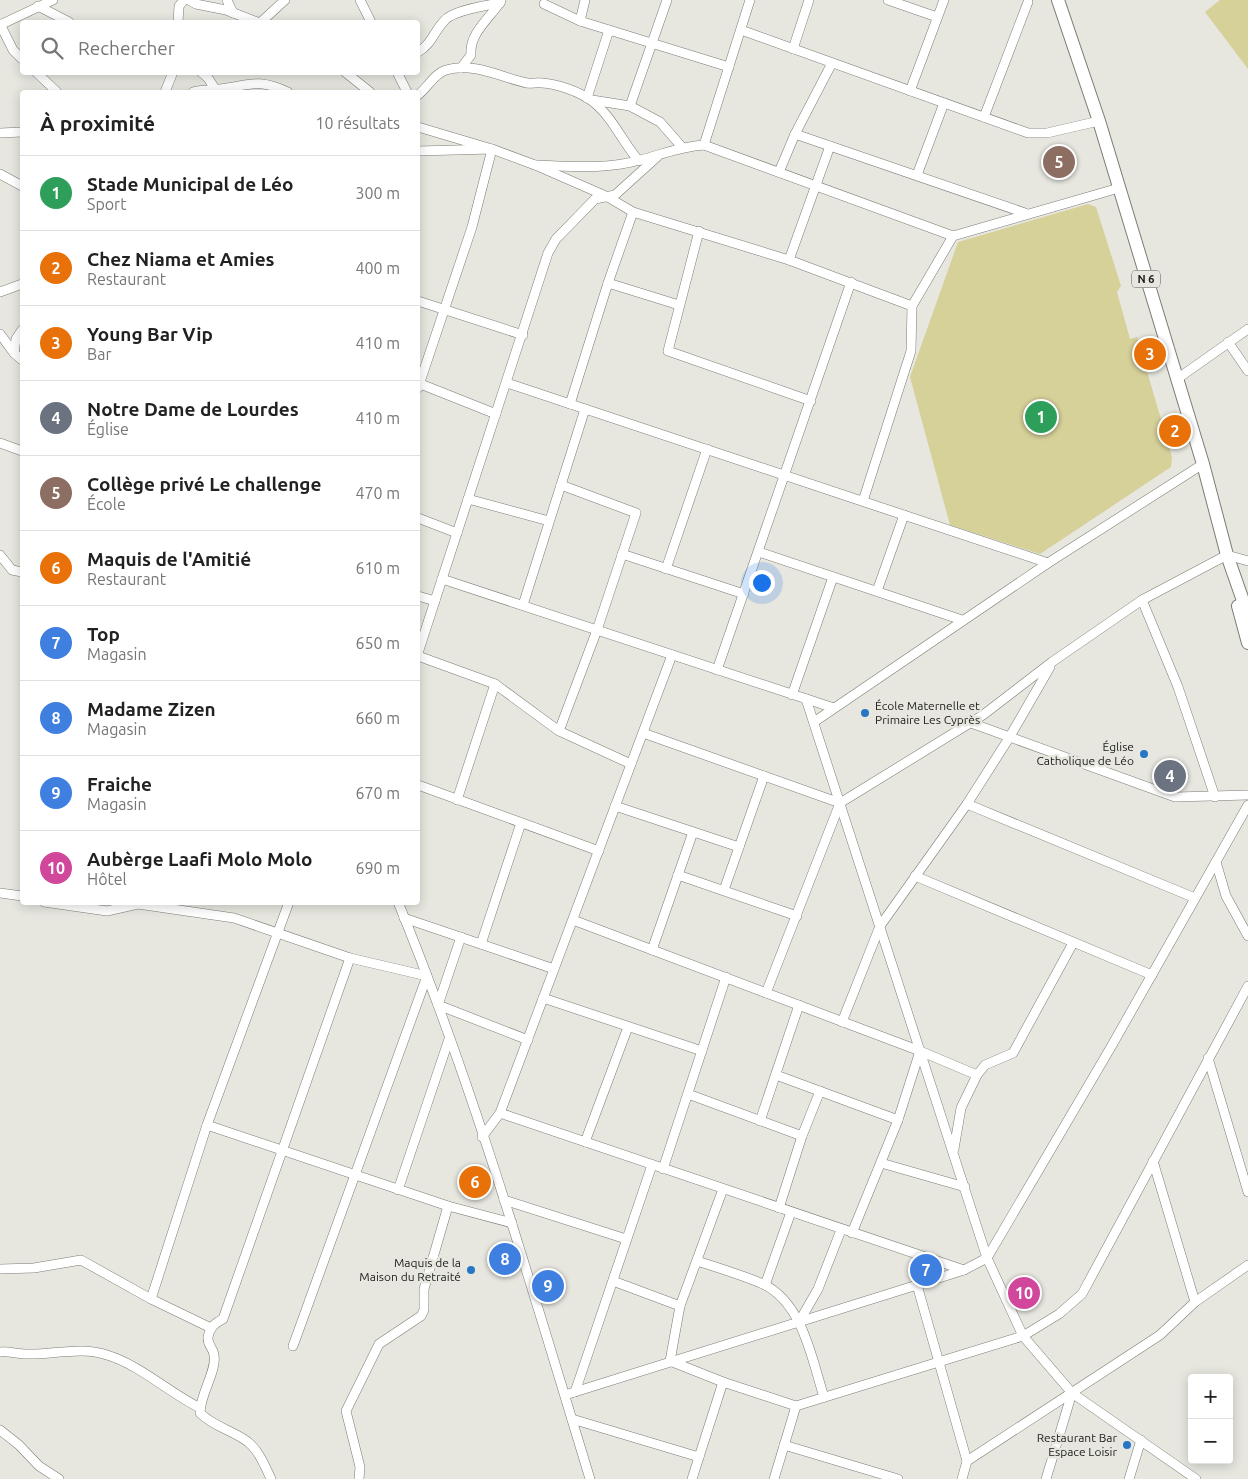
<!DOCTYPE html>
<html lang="fr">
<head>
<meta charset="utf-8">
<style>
  :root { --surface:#fff; --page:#f6f6f6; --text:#222; --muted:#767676; --line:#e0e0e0; --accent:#2563eb }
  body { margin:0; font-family:Ubuntu,sans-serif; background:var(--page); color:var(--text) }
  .controls { position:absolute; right:15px; bottom:15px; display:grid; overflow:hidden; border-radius:5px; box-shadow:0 2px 12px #0003 }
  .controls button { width:45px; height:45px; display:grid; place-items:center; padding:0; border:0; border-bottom:1px solid var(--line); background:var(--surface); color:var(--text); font:25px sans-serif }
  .you { position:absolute; left:761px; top:582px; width:18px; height:18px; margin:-12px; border:4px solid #fff; border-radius:50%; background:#1a73e8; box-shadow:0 0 0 8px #1a73e833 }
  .badge { display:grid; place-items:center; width:32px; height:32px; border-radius:50%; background:var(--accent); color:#fff; font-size:16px; font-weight:700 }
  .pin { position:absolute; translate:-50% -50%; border:2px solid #fff; box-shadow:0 1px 5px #0006 }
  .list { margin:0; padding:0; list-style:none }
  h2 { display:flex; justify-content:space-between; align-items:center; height:65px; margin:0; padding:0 20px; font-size:21px }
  h2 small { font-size:16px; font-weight:400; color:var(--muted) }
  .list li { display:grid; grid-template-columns:32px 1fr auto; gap:15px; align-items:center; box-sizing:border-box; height:75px; padding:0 20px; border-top:1px solid var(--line) }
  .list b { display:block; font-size:19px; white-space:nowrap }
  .list p { margin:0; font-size:16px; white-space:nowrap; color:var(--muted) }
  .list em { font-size:16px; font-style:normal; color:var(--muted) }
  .icon { flex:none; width:28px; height:28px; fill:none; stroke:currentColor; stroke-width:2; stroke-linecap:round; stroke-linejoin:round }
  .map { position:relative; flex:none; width:1248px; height:1479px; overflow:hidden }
  .search { position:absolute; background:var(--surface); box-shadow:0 2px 12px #0003; left:20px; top:20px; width:400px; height:55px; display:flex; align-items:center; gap:12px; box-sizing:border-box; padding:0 18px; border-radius:5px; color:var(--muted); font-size:19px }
  .panel { position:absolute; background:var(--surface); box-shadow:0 2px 12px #0003; left:20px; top:90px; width:400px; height:815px; border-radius:5px }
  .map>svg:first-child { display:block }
  .green { fill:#d6d099 }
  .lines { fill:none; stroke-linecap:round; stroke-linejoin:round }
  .street-casing { stroke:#7c7c76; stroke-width:10 }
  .primary-casing { stroke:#7c7c76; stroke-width:14 }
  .street { stroke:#fff; stroke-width:9 }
  .primary { stroke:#fff; stroke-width:12 }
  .poi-dot { fill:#2775c5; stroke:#e7e7e0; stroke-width:2 }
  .labels { text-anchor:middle; stroke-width:5; stroke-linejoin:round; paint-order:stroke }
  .shield { fill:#e7e7e0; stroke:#585855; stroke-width:1 }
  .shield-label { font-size:11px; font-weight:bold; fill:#1b1b19 }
  .poi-label { font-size:12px; fill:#1b1b19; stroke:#e7e7e0; text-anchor:end }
</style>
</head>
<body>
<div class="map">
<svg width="1248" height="1479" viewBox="0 0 1248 1479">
  <rect width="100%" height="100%" fill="#e7e7e0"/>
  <g class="green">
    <polygon points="1220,0 1248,0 1248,69 1205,12"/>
    <polygon points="1088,204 1096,207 1121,286 1117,292 1130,339 1137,337 1172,457 1171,467 1040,554 950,525 910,377 958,242"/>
  </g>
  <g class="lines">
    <g class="street-casing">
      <g id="street">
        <polyline points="189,0 196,4 226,10 257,22"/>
        <polyline points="227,0 233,13"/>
        <polyline points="360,0 371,22"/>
        <polyline points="888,0 937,17"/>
        <polyline points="544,4 580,21 729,67"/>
        <polyline points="38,6 69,22"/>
        <polyline points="580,21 585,0"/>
        <polyline points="178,22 179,6 184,0"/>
        <polyline points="261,22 285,0"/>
        <polyline points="0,24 13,50 22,59"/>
        <polyline points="0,25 53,0"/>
        <polyline points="741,30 1028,133 1047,133 1099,121"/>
        <polyline points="793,49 809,0"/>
        <path d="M418,52C432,44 434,31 445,20C453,11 487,5 500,3"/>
        <path d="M461,68L471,55C469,33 490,18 501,1"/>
        <polyline points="36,72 57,92"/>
        <polyline points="201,72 208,78 217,92"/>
        <polyline points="345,72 370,92"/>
        <polyline points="397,72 407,92"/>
        <polyline points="910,91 944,0"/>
        <polyline points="165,92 173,72"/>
        <path d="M193,92C203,89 210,91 220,89C252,85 256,78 288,92"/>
        <path d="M418,95C427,88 435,73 446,70C474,62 500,77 527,83C532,84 537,82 542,83C558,84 580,92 592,101C613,117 622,142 639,161"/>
        <polyline points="587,98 609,30"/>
        <polyline points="592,100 630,106 660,122 681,146"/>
        <polyline points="630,106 667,0"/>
        <polyline points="984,117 1028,2"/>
        <polyline points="418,127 492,149 535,165 606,196 633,212 789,260 912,306"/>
        <polyline points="0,133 22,132"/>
        <polyline points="795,134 1025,213"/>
        <polyline points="704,145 750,0"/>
        <polyline points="418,151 492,149 472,227 418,388"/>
        <path d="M535,165C570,166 605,170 640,160C664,154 678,147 704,145L953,236L1119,188"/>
        <polyline points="779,172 795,134 832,63"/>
        <polyline points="0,174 22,186"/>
        <polyline points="917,175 944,103"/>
        <polyline points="699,231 668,351 811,401"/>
        <polyline points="789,260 830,146"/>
        <polyline points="608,283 679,305"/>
        <polyline points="0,292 22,284"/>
        <polyline points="418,301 523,335"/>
        <polyline points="0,334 14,353 22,360"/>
        <polyline points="1228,342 1248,371"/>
        <polyline points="14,353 16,339 22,330"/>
        <polyline points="1177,379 1248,329"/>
        <polyline points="418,383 496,414"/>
        <polyline points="507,383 1048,563"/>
        <polyline points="570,404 608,283 633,212"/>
        <polyline points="0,443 22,451"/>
        <polyline points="468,499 549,521"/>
        <polyline points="863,501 911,351 912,306 953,236"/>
        <polyline points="418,518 457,533"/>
        <polyline points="759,552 962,620"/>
        <polyline points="622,554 744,594"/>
        <polyline points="0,555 12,570 22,572"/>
        <polyline points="666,569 707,449"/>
        <polyline points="442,579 834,708"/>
        <polyline points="877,591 904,515"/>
        <polyline points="418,596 435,601"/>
        <polyline points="1142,600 1178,687 1215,797"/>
        <polyline points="523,605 585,409"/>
        <polyline points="418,653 548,253 556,239 595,199 615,195 657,157"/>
        <polyline points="418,656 495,684 559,731 631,764"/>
        <polyline points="717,670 851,282"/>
        <polyline points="792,695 833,577"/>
        <polyline points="806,699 987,1258 1023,1336 1072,1393 1196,1479"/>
        <polyline points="814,722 1048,563 1203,464"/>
        <polyline points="971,723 1175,797 1248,795"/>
        <polyline points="559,731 597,630 636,513 561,485"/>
        <polyline points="643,733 840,803"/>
        <polyline points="418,785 599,851"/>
        <polyline points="457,800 495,684"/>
        <polyline points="967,804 1195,898"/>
        <polyline points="615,806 739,847"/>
        <polyline points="1216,862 1226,896 1248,936"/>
        <polyline points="678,875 797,916"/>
        <polyline points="915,876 1152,975"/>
        <polyline points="724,890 764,776"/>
        <polyline points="0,893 22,896"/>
        <polyline points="44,902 107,911 138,904 234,918 350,958 427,976 293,1346"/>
        <path d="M398,902C475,1090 531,1286 590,1479"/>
        <polyline points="404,918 554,969"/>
        <polyline points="573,920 920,1051 977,1075"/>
        <polyline points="461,937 438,1005 528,1040"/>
        <polyline points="481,944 521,823"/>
        <polyline points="652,950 693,832"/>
        <polyline points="766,993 840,803 983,715 1052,662 1142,600 1227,555 1248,561"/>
        <polyline points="543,998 702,1051"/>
        <polyline points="842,1022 880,926 967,804 1009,738 1050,667"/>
        <polyline points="1208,1058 1248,1192"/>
        <polyline points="776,1075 898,1120"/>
        <polyline points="688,1094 802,1136"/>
        <polyline points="500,1113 964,1270"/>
        <polyline points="760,1121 799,1005"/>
        <polyline points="207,1125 448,1206 512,1223"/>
        <polyline points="482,1137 500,1113 672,655"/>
        <polyline points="585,1142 628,1027"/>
        <polyline points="954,1149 961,1108 977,1075 985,1065 1013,1053 1073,943"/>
        <polyline points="1153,1161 1195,1302"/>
        <polyline points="881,1163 965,1187"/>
        <polyline points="663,1169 726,977"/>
        <polyline points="723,1189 680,1306 670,1361 723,1382 796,1406 1023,1336 1059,1314 1082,1294 1248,986"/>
        <polyline points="398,1190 449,1039"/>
        <polyline points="504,1200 626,1239"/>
        <polyline points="779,1208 802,1136 820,1091"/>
        <polyline points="852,1233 898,1120 920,1051"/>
        <path d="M697,1261C719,1268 742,1275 763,1284C803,1303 812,1360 824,1397"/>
        <polyline points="0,1269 34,1268 81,1260 151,1299 211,1328"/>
        <polyline points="613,1281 680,1306"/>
        <polyline points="765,1285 791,1212"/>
        <polyline points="917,1285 967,1461 962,1479"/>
        <polyline points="151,1299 207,1125 289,902"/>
        <polyline points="799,1322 818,1289 841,1230"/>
        <path d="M0,1352C9,1351 17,1354 27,1354C53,1355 81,1346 107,1355C140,1365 168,1392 200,1408"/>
        <polyline points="575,1392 652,1165"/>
        <polyline points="565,1395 917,1285 964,1270 987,1258 1111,1047 1248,805"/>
        <polyline points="572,1419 699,1457"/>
        <polyline points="0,1430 19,1445 39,1466 59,1479"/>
        <polyline points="784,1445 898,1479"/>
        <polyline points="967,1461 1160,1335 1195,1302 1248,1265"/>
        <path d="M271,1479C265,1466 259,1451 248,1442C232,1430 214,1427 200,1413C200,1394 217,1371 214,1355C213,1347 207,1345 208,1337C210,1327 215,1323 223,1319L350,958"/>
        <polyline points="359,1479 360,1467 346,1411 379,1344 421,1316 424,1310 424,1289 448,1206"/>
        <polyline points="692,1479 723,1382"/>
        <polyline points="774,1479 796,1406"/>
        <polyline points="1046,1479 1072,1393"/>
        <polyline points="1129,1479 1141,1440"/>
      </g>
    </g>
    <g class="primary-casing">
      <g id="primary">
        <polyline points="1058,0 1099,121 1203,464 1227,555 1248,615"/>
        <polyline points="1238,606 1248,643"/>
      </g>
    </g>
    <use href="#street" class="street"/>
    <use href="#primary" class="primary"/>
  </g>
  <g class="poi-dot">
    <circle cx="865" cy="713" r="5"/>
    <circle cx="1144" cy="754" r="5"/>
    <circle cx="471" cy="1270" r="5"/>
    <circle cx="1127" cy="1445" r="5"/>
  </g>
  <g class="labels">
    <rect class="shield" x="1132" y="270.5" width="28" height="17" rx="4"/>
    <g class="shield-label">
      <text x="1146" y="283">N 6</text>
    </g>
    <g class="poi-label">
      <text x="875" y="710" text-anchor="start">École Maternelle et<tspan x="875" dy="14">Primaire Les Cyprès</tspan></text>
      <text x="1134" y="751">Église<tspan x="1134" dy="14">Catholique de Léo</tspan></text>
      <text x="461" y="1267">Maquis de la<tspan x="461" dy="14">Maison du Retraité</tspan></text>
      <text x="1117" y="1442">Restaurant Bar<tspan x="1117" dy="14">Espace Loisir</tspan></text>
    </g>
  </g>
</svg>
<div class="controls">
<button>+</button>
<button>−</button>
</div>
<div class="you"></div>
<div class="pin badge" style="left:1041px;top:417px;background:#2e9e5b">1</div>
<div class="pin badge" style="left:1175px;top:431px;background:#e8710a">2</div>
<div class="pin badge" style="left:1150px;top:354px;background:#e8710a">3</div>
<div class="pin badge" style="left:1170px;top:776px;background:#6b7280">4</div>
<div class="pin badge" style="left:1059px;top:162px;background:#8d6e63">5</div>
<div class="pin badge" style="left:475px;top:1182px;background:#e8710a">6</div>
<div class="pin badge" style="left:926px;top:1270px;background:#3f7fe0">7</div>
<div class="pin badge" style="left:505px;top:1259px;background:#3f7fe0">8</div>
<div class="pin badge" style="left:548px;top:1286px;background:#3f7fe0">9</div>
<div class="pin badge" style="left:1024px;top:1293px;background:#d1479c">10</div>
<div class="search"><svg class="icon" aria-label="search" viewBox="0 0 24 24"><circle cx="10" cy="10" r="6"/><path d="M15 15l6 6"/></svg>Rechercher</div>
<section class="panel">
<h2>À proximité<small>10 résultats</small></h2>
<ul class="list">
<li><span class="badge" style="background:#2e9e5b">1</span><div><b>Stade Municipal de Léo</b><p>Sport</p></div><em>300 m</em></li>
<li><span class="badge" style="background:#e8710a">2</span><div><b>Chez Niama et Amies</b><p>Restaurant</p></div><em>400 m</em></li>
<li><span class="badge" style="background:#e8710a">3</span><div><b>Young Bar Vip</b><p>Bar</p></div><em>410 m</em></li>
<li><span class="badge" style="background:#6b7280">4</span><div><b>Notre Dame de Lourdes</b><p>Église</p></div><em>410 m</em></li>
<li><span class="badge" style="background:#8d6e63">5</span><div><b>Collège privé Le challenge</b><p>École</p></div><em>470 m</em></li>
<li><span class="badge" style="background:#e8710a">6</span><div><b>Maquis de l'Amitié</b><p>Restaurant</p></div><em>610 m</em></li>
<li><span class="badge" style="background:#3f7fe0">7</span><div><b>Top</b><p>Magasin</p></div><em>650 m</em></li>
<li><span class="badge" style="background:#3f7fe0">8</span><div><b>Madame Zizen</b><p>Magasin</p></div><em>660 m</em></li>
<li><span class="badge" style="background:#3f7fe0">9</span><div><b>Fraiche</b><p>Magasin</p></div><em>670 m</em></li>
<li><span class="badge" style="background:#d1479c">10</span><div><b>Aubèrge Laafi Molo Molo</b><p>Hôtel</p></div><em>690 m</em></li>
</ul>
</section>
</div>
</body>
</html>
